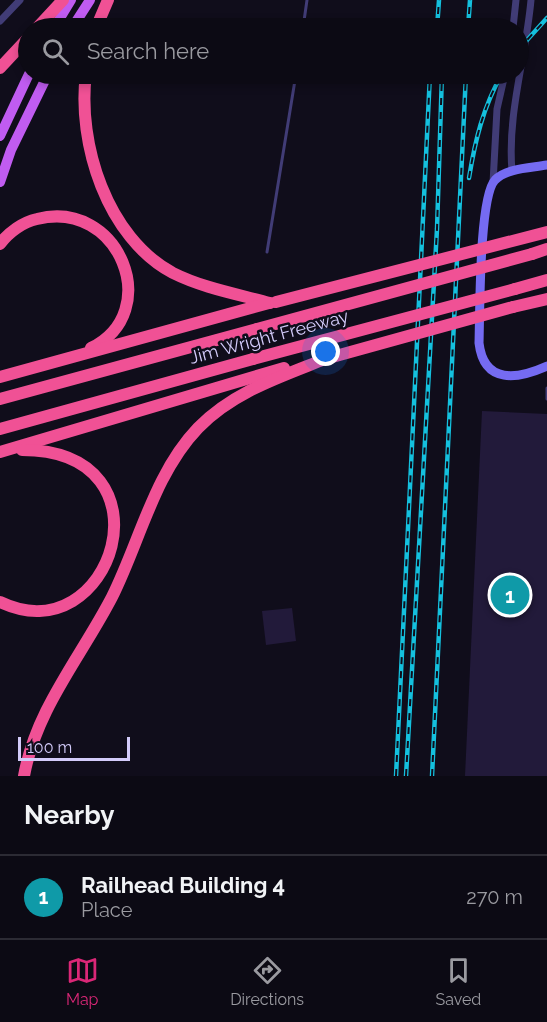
<!DOCTYPE html>
<html lang="en">
<head>
<meta charset="utf-8">
<style>
  :root { --surface:#0c0a14; --page:#1a1822; --text:#f1f3f6; --muted:#9a9aa0; --line:#2c2b34; --accent:#db2777 }
  body { margin:0; font-family:Raleway,sans-serif; background:var(--page); color:var(--text) }
  .scale { position:absolute; left:18px; bottom:15px; width:112px; box-sizing:border-box; padding-left:6px; border:3px solid #d3cbfa; border-top:0; font-size:16px; line-height:21px; white-space:nowrap; color:#d3cbfa; -webkit-text-stroke:4px #100d1b; paint-order:stroke }
  .you { position:absolute; left:326px; top:352px; width:21px; height:21px; margin:-15px; border:4px solid #fff; border-radius:50%; background:#1a73e8; box-shadow:0 0 0 9px #1a73e833 }
  .badge { display:grid; place-items:center; width:39px; height:39px; border-radius:50%; background:var(--accent); color:#fff; font-size:20px; font-weight:700 }
  .pin { position:absolute; translate:-50% -50%; border:3px solid #fff; box-shadow:0 2px 6px #0006 }
  .list { margin:0; padding:0; list-style:none }
  h2 { display:flex; justify-content:space-between; align-items:center; height:78px; margin:0; padding:0 24px; font-size:26px }
  h2 small { font-size:20px; font-weight:400; color:var(--muted) }
  .list li { display:grid; grid-template-columns:39px 1fr auto; gap:18px; align-items:center; box-sizing:border-box; height:84px; padding:0 24px; border-top:2px solid var(--line) }
  .list b { display:block; font-size:22px; white-space:nowrap }
  .list p { margin:0; font-size:20px; white-space:nowrap; color:var(--muted) }
  .list em { font-size:20px; font-style:normal; color:var(--muted) }
  .icon { flex:none; width:33px; height:33px; fill:none; stroke:currentColor; stroke-width:2; stroke-linecap:round; stroke-linejoin:round }
  .map { position:relative; flex:none; width:547px; height:776px; overflow:hidden }
  .search { position:absolute; background:var(--surface); box-shadow:0 3px 9px #0003; left:18px; right:18px; top:18px; height:66px; display:flex; align-items:center; gap:15px; box-sizing:border-box; padding:0 21px; border-radius:33px; color:var(--muted); font-size:22px }
  .sheet { height:162px; background:var(--surface) }
  nav { display:flex; justify-content:space-around; align-items:center; box-sizing:border-box; height:84px; border-top:2px solid var(--line); background:var(--surface); font-size:16px; color:var(--muted) }
  nav a { display:grid; justify-items:center; gap:3px }
  nav .on { color:var(--accent) }
  .map>svg:first-child { display:block }
  .building { fill:#221a3a }
  .lines { fill:none; stroke-linecap:round; stroke-linejoin:round }
  .lane { stroke:#413c76; stroke-width:3 }
  .street { stroke:#413c76; stroke-width:7 }
  .secondary { stroke:#756bf2; stroke-width:9 }
  .primary { stroke:#c05cf1; stroke-width:10 }
  .highway { stroke:#f05195; stroke-width:12 }
  .rail-casing { stroke:#14c0de; stroke-width:4.5 }
  .rail { stroke:#100d1b; stroke-width:2; stroke-dasharray:7; stroke-linecap:butt }
  .highway-bridge { stroke:#f05195; stroke-width:12 }
  .labels { text-anchor:middle; stroke-width:5; stroke-linejoin:round; paint-order:stroke }
  .street-label { font-size:18px; fill:#d3cbfa; stroke:#100d1b }
</style>
</head>
<body>
<div class="map">
<svg width="547" height="776" viewBox="0 0 547 776">
  <rect width="100%" height="100%" fill="#100d1b"/>
  <g class="building">
    <polygon points="482,411 547,414 547,776 465,776"/>
    <polygon points="292,608 296,641 266,645 262,611"/>
  </g>
  <g class="lines">
    <g class="lane">
      <polyline points="303,28 307,0"/>
      <polyline points="267,252 296,74"/>
      <polyline points="547,388 547,399"/>
    </g>
    <g class="street">
      <polyline points="0,21 20,0"/>
      <polyline points="513,28 516,0"/>
      <path d="M512,171C507,114 526,57 531,0"/>
      <polyline points="493,183 497,109 505,74"/>
    </g>
    <path class="secondary" d="M547,165C531,168 507,168 495,180C479,197 480,314 479,343C484,385 518,379 547,366"/>
    <g class="primary">
      <polyline points="54,28 71,0"/>
      <polyline points="72,28 90,0"/>
      <polyline points="0,136 29,74"/>
      <polyline points="0,182 11,150 48,74"/>
    </g>
    <g class="highway">
      <polyline points="37,28 63,0"/>
      <polyline points="96,28 108,0"/>
      <polyline points="0,68 28,38"/>
      <path d="M86,74C77,143 107,238 173,273C203,288 237,294 270,303"/>
      <path d="M0,244C9,232 23,222 37,219C119,198 165,312 91,348"/>
      <polyline points="532,254 547,249"/>
      <polyline points="515,289 547,280"/>
      <polyline points="513,307 547,299"/>
      <polyline points="0,377 269,303"/>
      <polyline points="0,399 257,329"/>
      <polyline points="0,429 253,359"/>
      <polyline points="0,452 284,368"/>
      <path d="M0,602C112,656 178,450 22,450"/>
      <path d="M24,776C36,709 81,657 112,597C140,541 154,474 198,428C233,392 280,377 325,359"/>
    </g>
    <g class="rail-casing">
      <g id="rail">
        <polyline points="437,28 439,0"/>
        <polyline points="468,28 470,0"/>
        <polyline points="518,50 547,18"/>
        <path d="M469,178C475,141 483,107 502,74"/>
        <polyline points="396,776 430,74"/>
        <polyline points="406,776 437,229 442,74"/>
        <polyline points="432,776 466,74"/>
      </g>
    </g>
    <use href="#rail" class="rail"/>
    <g class="highway-bridge">
      <polyline points="276,302 547,232"/>
      <polyline points="257,329 532,254"/>
      <polyline points="253,359 515,289"/>
      <polyline points="325,359 513,307"/>
    </g>
  </g>
  <g class="labels">
    <g class="street-label">
      <text transform="translate(269 337) rotate(-15)" y="6">Jim Wright Freeway</text>
    </g>
  </g>
</svg>
<div class="scale">100 m</div>
<div class="you"></div>
<div class="pin badge" style="left:510px;top:595px;background:#0f9aa8">1</div>
<div class="search"><svg class="icon" aria-label="search" viewBox="0 0 24 24"><circle cx="10" cy="10" r="6"/><path d="M15 15l6 6"/></svg>Search here</div>
</div>
<section class="sheet">
<h2>Nearby<small></small></h2>
<ul class="list">
<li><span class="badge" style="background:#0f9aa8">1</span><div><b>Railhead Building 4</b><p>Place</p></div><em>270 m</em></li>
</ul>
</section>
<nav>
<a class="on"><svg class="icon" aria-label="map" viewBox="0 0 24 24"><path d="M3 6l6-2 6 2 6-2v14l-6 2-6-2-6 2zM9 4v14M15 6v14"/></svg>Map</a>
<a><svg class="icon" aria-label="directions" viewBox="0 0 24 24"><path d="M12 3l9 9-9 9-9-9zM9 14v-3h6M13 9l2 2-2 2"/></svg>Directions</a>
<a><svg class="icon" aria-label="saved" viewBox="0 0 24 24"><path d="M7 4h10v16l-5-4-5 4z"/></svg>Saved</a>
</nav>
</body>
</html>
